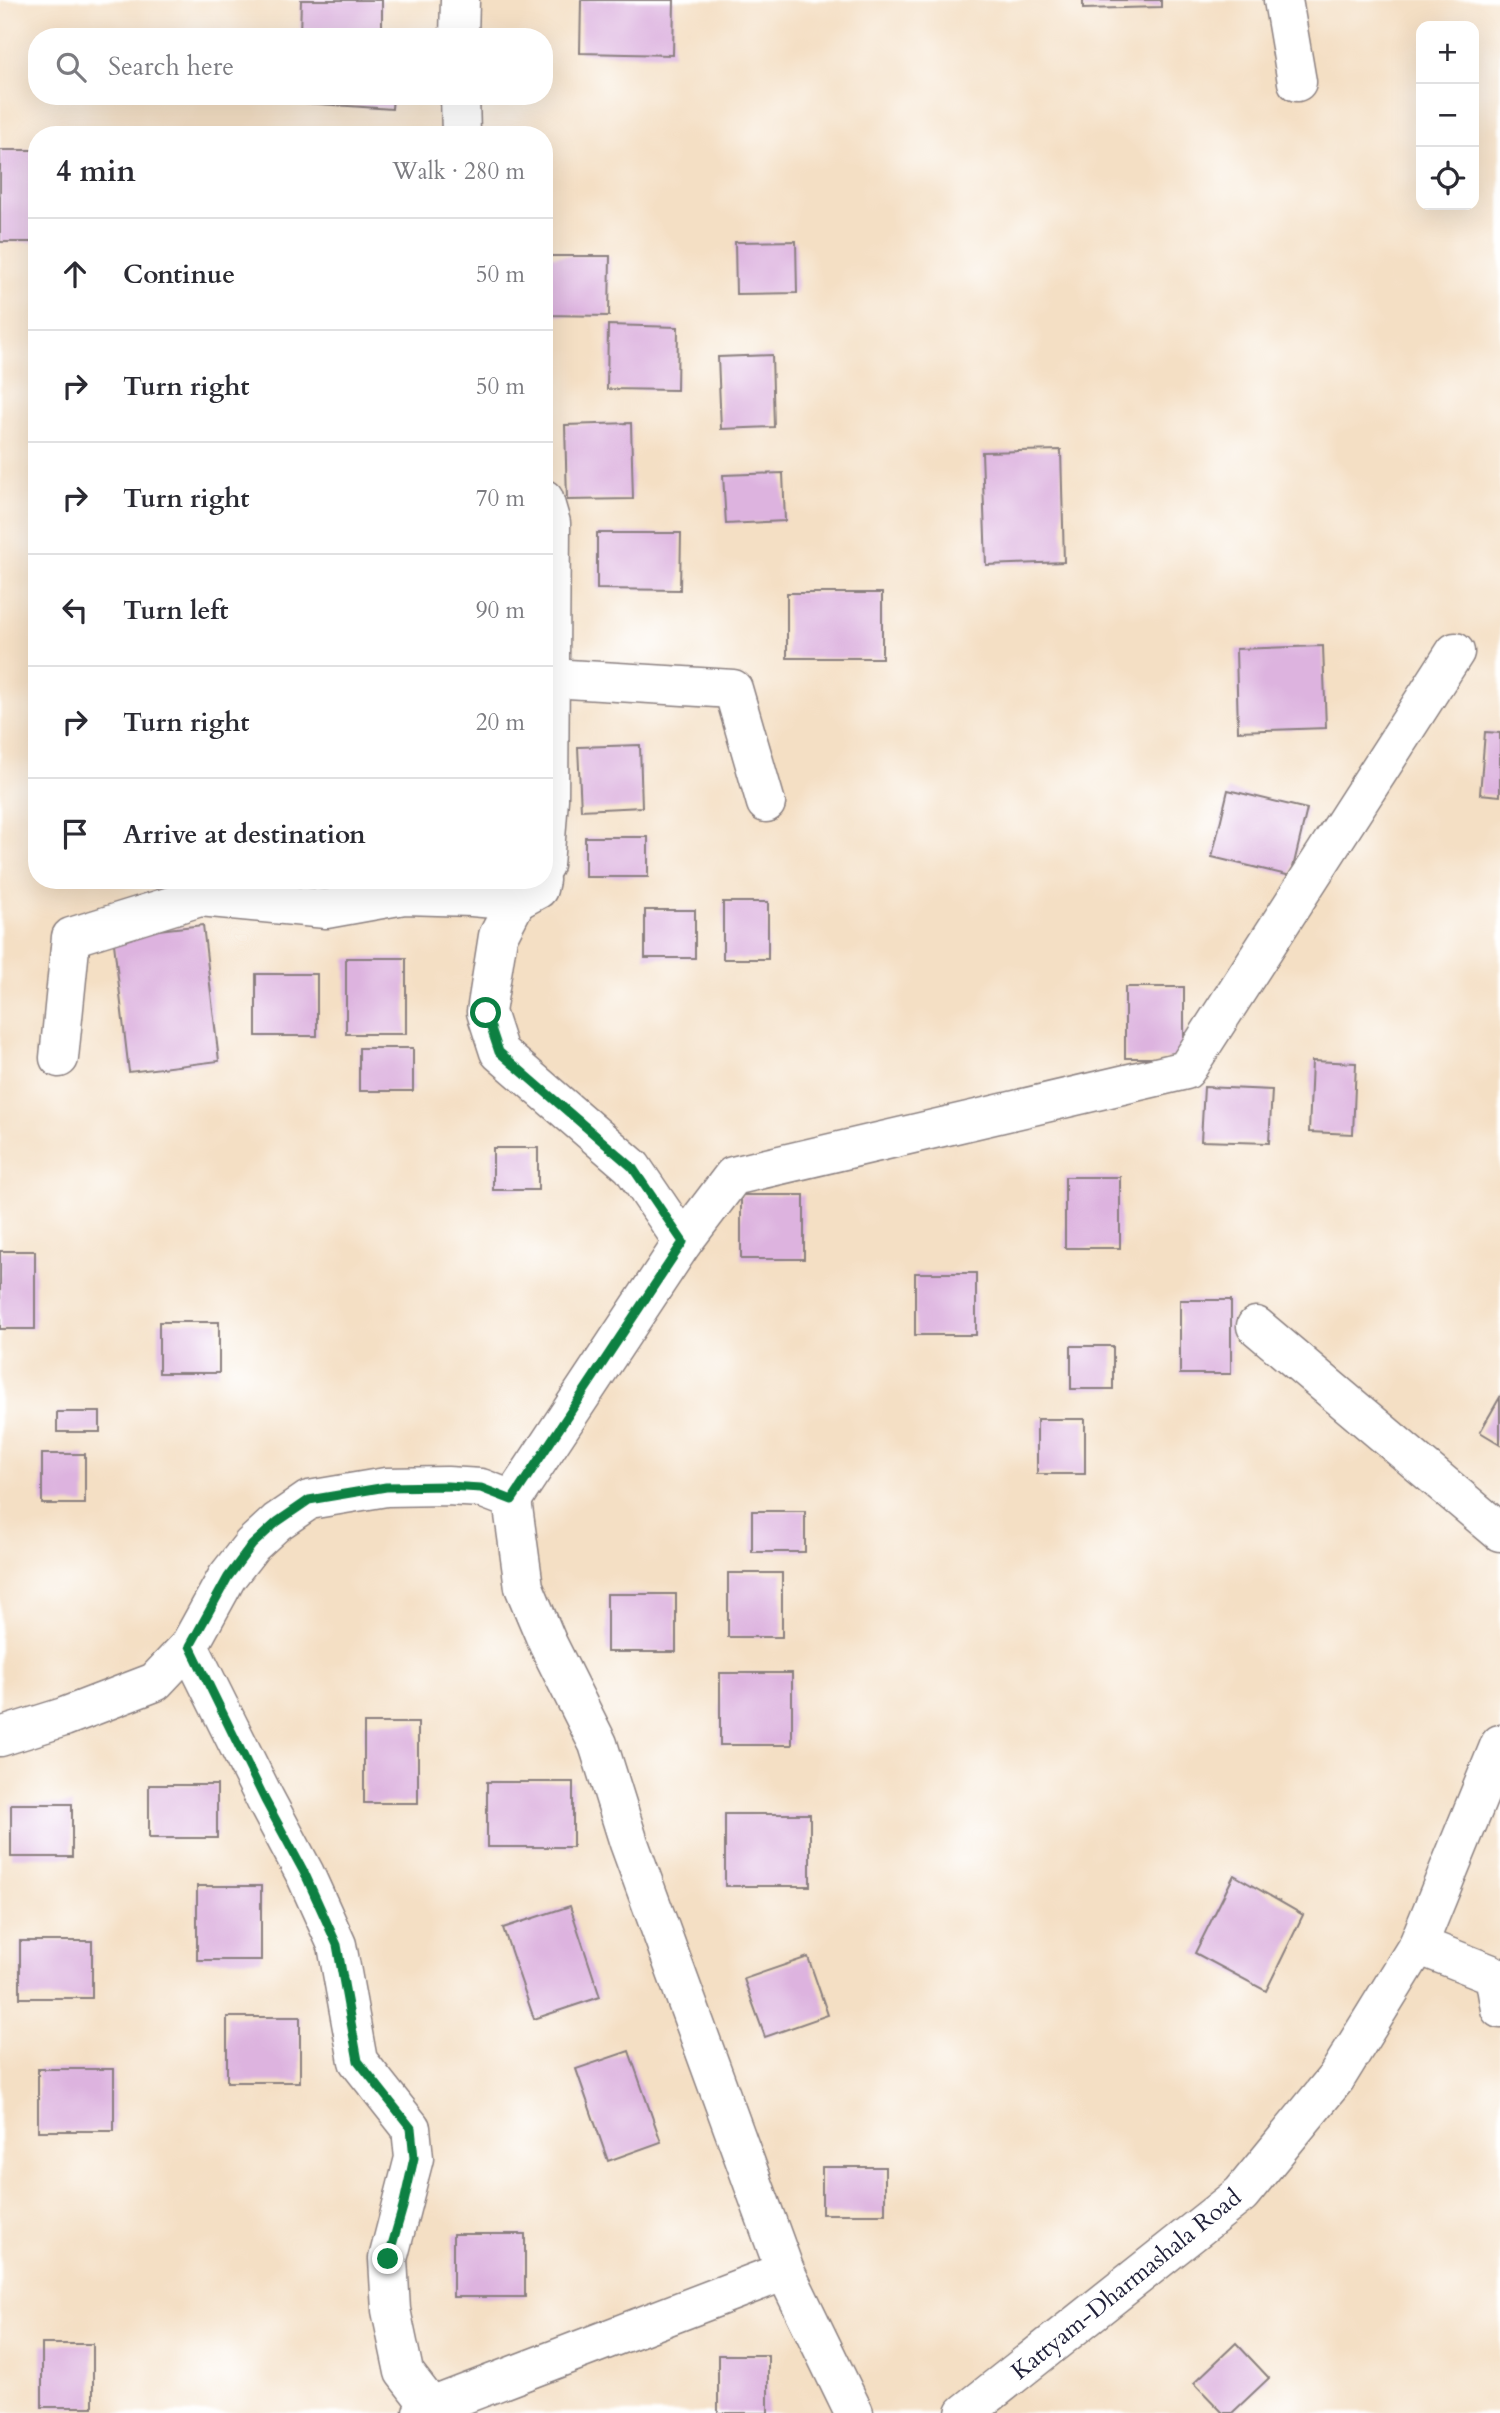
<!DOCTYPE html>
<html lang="en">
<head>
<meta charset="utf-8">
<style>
  :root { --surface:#fff; --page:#f7f7f7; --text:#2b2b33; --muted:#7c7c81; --line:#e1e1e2 }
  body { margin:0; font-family:Cardo,serif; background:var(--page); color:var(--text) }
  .controls { position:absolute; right:21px; top:21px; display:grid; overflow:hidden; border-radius:14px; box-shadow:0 7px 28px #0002 }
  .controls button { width:63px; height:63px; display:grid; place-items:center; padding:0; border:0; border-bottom:2px solid var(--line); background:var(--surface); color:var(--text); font:35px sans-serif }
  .stop { position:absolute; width:21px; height:21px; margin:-16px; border:5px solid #0b8043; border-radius:50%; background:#fff }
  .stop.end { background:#0b8043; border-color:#fff; box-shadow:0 2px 7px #0008 }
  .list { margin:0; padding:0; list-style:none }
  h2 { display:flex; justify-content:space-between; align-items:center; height:91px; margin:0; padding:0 28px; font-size:30px }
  h2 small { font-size:23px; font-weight:400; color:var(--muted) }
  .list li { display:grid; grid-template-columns:46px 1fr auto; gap:21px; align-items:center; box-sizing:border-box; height:112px; padding:0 28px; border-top:2px solid var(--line) }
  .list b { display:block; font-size:26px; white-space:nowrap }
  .list em { font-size:23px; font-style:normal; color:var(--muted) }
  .icon { flex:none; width:38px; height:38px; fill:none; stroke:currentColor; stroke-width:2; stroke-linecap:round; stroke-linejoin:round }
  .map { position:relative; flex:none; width:1500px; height:2413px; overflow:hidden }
  .search { position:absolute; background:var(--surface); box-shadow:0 7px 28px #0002; left:28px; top:28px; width:525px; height:77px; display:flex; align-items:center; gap:18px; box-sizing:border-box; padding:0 24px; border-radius:28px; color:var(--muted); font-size:26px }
  .panel { position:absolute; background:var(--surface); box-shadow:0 7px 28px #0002; left:28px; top:126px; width:525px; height:763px; border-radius:28px }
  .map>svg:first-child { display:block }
  .building { fill:#ddb3df }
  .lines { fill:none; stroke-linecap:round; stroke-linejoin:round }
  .minor-casing { stroke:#8b8080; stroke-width:41 }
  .minor { stroke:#fff; stroke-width:38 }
  .route { stroke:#0b8043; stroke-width:9 }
  .labels { text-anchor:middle; stroke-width:5; stroke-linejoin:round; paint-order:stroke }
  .street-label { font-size:24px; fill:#22223b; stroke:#fff }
</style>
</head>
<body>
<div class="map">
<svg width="1500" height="2413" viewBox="0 0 1500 2413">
  <rect width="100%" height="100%" fill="#fff"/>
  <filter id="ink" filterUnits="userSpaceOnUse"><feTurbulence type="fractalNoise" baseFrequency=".0143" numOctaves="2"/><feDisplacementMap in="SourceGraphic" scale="14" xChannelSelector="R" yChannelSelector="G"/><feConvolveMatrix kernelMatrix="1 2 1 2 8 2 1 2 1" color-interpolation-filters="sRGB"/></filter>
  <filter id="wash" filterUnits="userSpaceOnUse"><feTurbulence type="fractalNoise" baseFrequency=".00686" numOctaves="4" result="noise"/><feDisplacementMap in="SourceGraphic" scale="28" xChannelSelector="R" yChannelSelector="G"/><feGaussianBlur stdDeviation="1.57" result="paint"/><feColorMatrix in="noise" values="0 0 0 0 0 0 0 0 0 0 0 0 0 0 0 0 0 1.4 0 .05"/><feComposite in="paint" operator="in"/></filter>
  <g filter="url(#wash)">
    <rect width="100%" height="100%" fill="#f4dfc4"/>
    <g id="blocks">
      <g class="building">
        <polygon points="301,0 382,0 382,36 300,36"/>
        <polygon points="581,0 674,0 673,55 580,53"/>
        <polygon points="1083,0 1161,0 1161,7 1083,9"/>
        <polygon points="305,96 393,96 392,109 305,103"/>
        <rect x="0" y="150" width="37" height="92"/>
        <polygon points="796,241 797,293 736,294 735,242"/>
        <polygon points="544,256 610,256 609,316 544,315"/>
        <polygon points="608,325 678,327 677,390 607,389"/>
        <polygon points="772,355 774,427 721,429 718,357"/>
        <polygon points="631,423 633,499 567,500 565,425"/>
        <polygon points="1061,450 1064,562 986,565 982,452"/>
        <polygon points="783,473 785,521 726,524 723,475"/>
        <polygon points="597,533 681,533 680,590 597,589"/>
        <rect x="787" y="593" width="95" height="65"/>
        <polygon points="1323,646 1326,728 1238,731 1236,649"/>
        <polygon points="1485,732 1500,733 1500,796 1480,794"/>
        <polygon points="640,745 642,807 581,810 578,747"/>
        <polygon points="1228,790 1307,809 1291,876 1212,857"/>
        <rect x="585" y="837" width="63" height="40"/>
        <rect x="723" y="902" width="45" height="57"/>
        <rect x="645" y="910" width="50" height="48"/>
        <polygon points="203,925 219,1061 129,1072 113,935"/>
        <rect x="346" y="958" width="60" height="76"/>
        <rect x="256" y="974" width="61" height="62"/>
        <rect x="1125" y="987" width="59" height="71"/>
        <rect x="359" y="1048" width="54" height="43"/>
        <polygon points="1312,1061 1356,1063 1353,1134 1309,1132"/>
        <polygon points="1204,1087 1272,1090 1269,1143 1201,1141"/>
        <rect x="493" y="1148" width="45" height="42"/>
        <rect x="1065" y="1177" width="55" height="71"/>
        <rect x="741" y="1195" width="63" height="64"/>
        <rect x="0" y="1251" width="35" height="78"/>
        <rect x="915" y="1273" width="61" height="62"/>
        <rect x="1180" y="1300" width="51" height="74"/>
        <rect x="159" y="1322" width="60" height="51"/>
        <rect x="1071" y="1346" width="42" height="43"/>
        <polygon points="1500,1397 1500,1444 1480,1432"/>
        <rect x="57" y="1412" width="43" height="20"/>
        <rect x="1037" y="1419" width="48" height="55"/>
        <rect x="42" y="1454" width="43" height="50"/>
        <rect x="752" y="1511" width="53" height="41"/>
        <rect x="728" y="1573" width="54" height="64"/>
        <rect x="607" y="1594" width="69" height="58"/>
        <rect x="720" y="1673" width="72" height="72"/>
        <rect x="364" y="1723" width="54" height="80"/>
        <rect x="487" y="1782" width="86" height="65"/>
        <rect x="149" y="1785" width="68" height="53"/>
        <rect x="11" y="1804" width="61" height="53"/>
        <rect x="725" y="1814" width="85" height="72"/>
        <polygon points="1234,1875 1303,1915 1266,1991 1195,1953"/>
        <rect x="197" y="1886" width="64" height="74"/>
        <polygon points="570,1906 600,1997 534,2019 503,1928"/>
        <rect x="20" y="1941" width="72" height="57"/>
        <polygon points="808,1957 828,2015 765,2037 744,1979"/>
        <rect x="227" y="2017" width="73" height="65"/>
        <polygon points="629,2051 661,2142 608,2161 576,2069"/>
        <rect x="38" y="2069" width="76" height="62"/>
        <rect x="822" y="2167" width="63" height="47"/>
        <rect x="453" y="2234" width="72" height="63"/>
        <polygon points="1236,2343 1269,2378 1232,2413 1223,2413 1194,2383"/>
        <rect x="42" y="2344" width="51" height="63"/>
        <rect x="718" y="2355" width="50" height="58"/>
      </g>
    </g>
  </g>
  <g filter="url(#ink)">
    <use href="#blocks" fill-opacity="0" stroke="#8b8080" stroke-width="2"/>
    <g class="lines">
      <g class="minor-casing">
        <g id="minor">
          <polyline points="1283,0 1297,82"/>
          <polyline points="459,37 460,0"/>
          <polyline points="460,96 461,135"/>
          <polyline points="544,499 551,523 549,799 544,865"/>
          <polyline points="551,678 733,689 766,803"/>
          <polyline points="59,1058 71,937 200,897 326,909 404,895 472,897 516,901 538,889 540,880"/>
          <polyline points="683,1242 733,1176 1186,1070 1455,652"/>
          <polyline points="1256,1326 1500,1532"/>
          <polyline points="512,1500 683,1242 632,1167 499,1052 486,1012 498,936 516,901"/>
          <polyline points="0,1737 64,1717 155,1682 189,1646"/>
          <polyline points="1418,1945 1494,1975 1500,2009"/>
          <polyline points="431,2407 785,2271"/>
          <polyline points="422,2413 431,2407 404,2372 391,2310 388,2259 414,2158 411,2128 358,2061 337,1945 305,1874 265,1799 189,1646 227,1577 252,1545 277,1522 309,1500 386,1487 447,1486 481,1488 512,1500 524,1587 548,1644 598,1744 629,1843 785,2271 854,2413"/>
          <polyline points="965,2413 1241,2194 1336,2078 1418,1945 1500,1744"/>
        </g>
      </g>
      <use href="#minor" class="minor"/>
    </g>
  </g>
  <g class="lines" filter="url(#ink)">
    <polyline class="route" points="388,2259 403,2207 414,2158 411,2128 358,2061 337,1945 305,1874 265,1800 190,1646 228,1577 252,1545 277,1522 309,1500 386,1487 447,1486 481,1488 512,1500 683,1242 632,1167 499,1052 486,1013"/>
  </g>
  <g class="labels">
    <g class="street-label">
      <text transform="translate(1126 2284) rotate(-39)" y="8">Kattyam-Dharmashala Road</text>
    </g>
  </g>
</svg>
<div class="controls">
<button>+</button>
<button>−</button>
<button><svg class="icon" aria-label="locate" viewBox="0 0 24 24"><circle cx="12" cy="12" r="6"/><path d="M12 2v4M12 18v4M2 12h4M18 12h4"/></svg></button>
</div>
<div class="stop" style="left:486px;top:1013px"></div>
<div class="stop end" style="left:388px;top:2259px"></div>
<div class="search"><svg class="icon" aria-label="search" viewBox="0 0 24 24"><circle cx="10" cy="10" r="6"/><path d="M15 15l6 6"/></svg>Search here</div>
<section class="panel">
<h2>4 min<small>Walk · 280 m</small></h2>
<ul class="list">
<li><svg class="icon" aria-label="ahead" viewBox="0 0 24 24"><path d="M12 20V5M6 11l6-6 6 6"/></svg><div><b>Continue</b></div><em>50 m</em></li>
<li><svg class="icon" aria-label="right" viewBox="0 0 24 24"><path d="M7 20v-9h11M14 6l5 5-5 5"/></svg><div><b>Turn right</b></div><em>50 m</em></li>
<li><svg class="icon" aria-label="right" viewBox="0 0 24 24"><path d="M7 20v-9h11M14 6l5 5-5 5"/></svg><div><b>Turn right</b></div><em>70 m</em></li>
<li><svg class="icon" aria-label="left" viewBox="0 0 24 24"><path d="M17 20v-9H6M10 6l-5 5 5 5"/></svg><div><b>Turn left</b></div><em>90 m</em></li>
<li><svg class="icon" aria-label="right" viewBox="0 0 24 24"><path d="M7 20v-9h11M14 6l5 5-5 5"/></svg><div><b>Turn right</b></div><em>20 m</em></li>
<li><svg class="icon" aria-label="arrive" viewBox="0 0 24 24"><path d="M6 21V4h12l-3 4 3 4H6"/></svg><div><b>Arrive at destination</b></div></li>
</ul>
</section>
</div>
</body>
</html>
